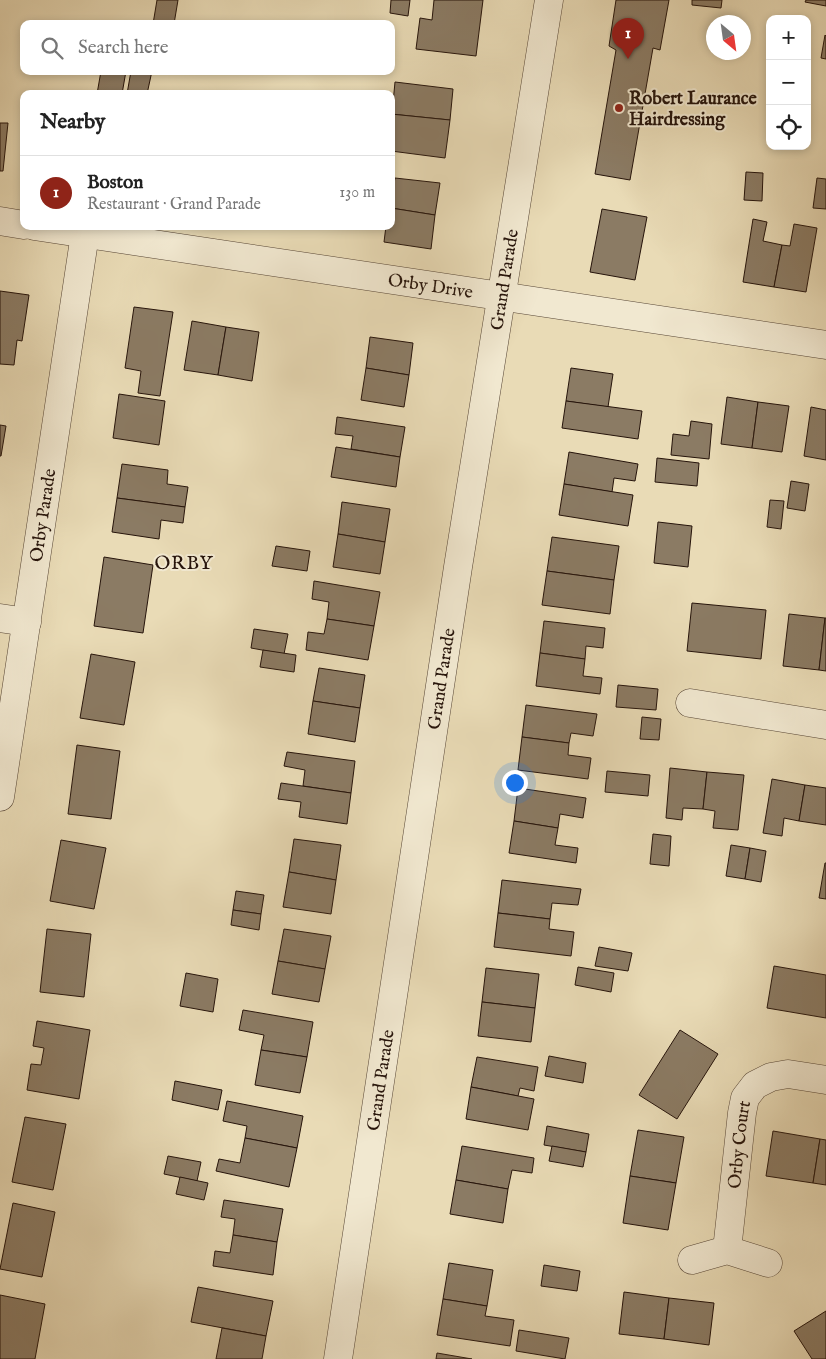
<!DOCTYPE html>
<html lang="en">
<head>
<meta charset="utf-8">
<style>
  :root { --surface:#fff; --page:#f6f6f6; --text:#222; --muted:#767676; --line:#e0e0e0; --accent:#8f2418 }
  body { margin:0; font-family:"IM FELL English",serif; background:var(--page); color:var(--text) }
  .controls { position:absolute; right:15px; top:15px; display:grid; overflow:hidden; border-radius:10px; box-shadow:0 2px 8px #0003 }
  .controls button { width:45px; height:45px; display:grid; place-items:center; padding:0; border:0; border-bottom:1px solid var(--line); background:var(--surface); color:var(--text); font:25px sans-serif }
  .compass { position:absolute; left:706px; top:15px; width:45px; height:45px; border-radius:50%; background:var(--surface); box-shadow:0 2px 8px #0003; rotate:151deg }
  .you { position:absolute; left:514px; top:782px; width:18px; height:18px; margin:-12px; border:4px solid #fff; border-radius:50%; background:#1a73e8; box-shadow:0 0 0 8px #1a73e833 }
  .badge { display:grid; place-items:center; width:32px; height:32px; border-radius:50%; background:var(--accent); color:#fff; font-size:16px; font-weight:700 }
  .pin { position:absolute; translate:-50% -41px; filter:drop-shadow(0 1px 2px #0008) }
  .pin::after { content:''; position:absolute; top:26px; width:18px; height:15px; background:inherit; clip-path:polygon(0 0,100% 0,50% 100%) }
  .list { margin:0; padding:0; list-style:none }
  h2 { display:flex; justify-content:space-between; align-items:center; height:65px; margin:0; padding:0 20px; font-size:21px }
  h2 small { font-size:16px; font-weight:400; color:var(--muted) }
  .list li { display:grid; grid-template-columns:32px 1fr auto; gap:15px; align-items:center; box-sizing:border-box; height:75px; padding:0 20px; border-top:1px solid var(--line) }
  .list b { display:block; font-size:19px; white-space:nowrap }
  .list p { margin:0; font-size:16px; white-space:nowrap; color:var(--muted) }
  .list em { font-size:16px; font-style:normal; color:var(--muted) }
  .icon { flex:none; width:28px; height:28px; fill:none; stroke:currentColor; stroke-width:2; stroke-linecap:round; stroke-linejoin:round }
  .map { position:relative; flex:none; width:826px; height:1359px; overflow:hidden }
  .search { position:absolute; background:var(--surface); box-shadow:0 2px 8px #0003; left:20px; top:20px; width:375px; height:55px; display:flex; align-items:center; gap:12px; box-sizing:border-box; padding:0 18px; border-radius:10px; color:var(--muted); font-size:19px }
  .panel { position:absolute; background:var(--surface); box-shadow:0 2px 8px #0003; left:20px; top:90px; width:375px; height:140px; border-radius:10px }
  .map>svg:first-child { display:block }
  .building { fill:#8b7b64; stroke:#26140b }
  .lines { fill:none; stroke-linecap:round; stroke-linejoin:round }
  .minor-casing { stroke:#574636; stroke-width:29 }
  .minor { stroke:#f1e8d0; stroke-width:28 }
  .poi-dot { fill:#8f2418; stroke:#f1e8d0; stroke-width:2 }
  .labels { text-anchor:middle; stroke-width:4; stroke-linejoin:round; paint-order:stroke }
  .poi-label { font-size:18px; font-weight:bold; fill:#26140b; stroke:#f1e8d0; text-anchor:start }
  .street-label { font-size:18px; fill:#26140b; stroke:#f1e8d0 }
  .neighbourhood-label { font-size:19px; letter-spacing:1px; fill:#26140b; stroke:#f1e8d0 }
</style>
</head>
<body>
<div class="map">
<svg width="826" height="1359" viewBox="0 0 826 1359">
  <rect width="100%" height="100%" fill="#e9dbb6"/>
  <filter id="stains"><feTurbulence type="fractalNoise" baseFrequency=".004" numOctaves="4"/><feColorMatrix values="0 0 0 0 .2 0 0 0 0 .09 0 0 0 0 .02 0 0 0 .5 -.17"/></filter>
  <radialGradient id="worn" r=".72"><stop offset=".6" stop-color="#630" stop-opacity="0"/><stop offset="1" stop-color="#630" stop-opacity=".3"/></radialGradient>
  <g class="building">
    <polygon points="157,0 178,0 174,24 153,24"/>
    <polygon points="391,0 410,0 408,16 390,13"/>
    <polygon points="434,0 483,0 476,56 416,49 420,18 432,20"/>
    <polygon points="616,0 669,0 660,50 653,48 630,180 595,174 616,50 609,46"/>
    <polygon points="692,0 722,0 721,8 692,5"/>
    <polygon points="806,0 826,0 826,6 805,2"/>
    <polygon points="825,35 826,36 826,59 821,58"/>
    <polygon points="101,71 126,71 122,94 97,94"/>
    <polygon points="131,71 152,71 147,94 127,94"/>
    <polygon points="395,82 453,89 450,120 391,114 391,103 393,103"/>
    <polygon points="391,114 450,120 445,158 391,151"/>
    <polygon points="0,123 8,123 3,171 0,171"/>
    <polygon points="746,172 763,173 762,201 744,200"/>
    <polygon points="395,178 440,183 435,215 391,208 391,200"/>
    <polygon points="817,178 826,179 826,209 813,208"/>
    <polygon points="391,208 435,215 431,249 384,242 386,226 391,226"/>
    <polygon points="602,209 647,217 635,280 590,272"/>
    <polygon points="753,219 767,222 763,241 782,245 774,287 743,282"/>
    <polygon points="794,224 817,228 806,292 774,287 782,245 790,246"/>
    <polygon points="0,291 29,295 22,341 17,340 14,365 0,364"/>
    <polygon points="134,307 173,312 160,396 138,393 141,371 125,368"/>
    <polygon points="192,321 226,327 218,375 184,370"/>
    <polygon points="226,327 259,332 252,381 218,375"/>
    <polygon points="370,337 413,343 409,375 366,368"/>
    <polygon points="366,368 409,375 404,407 361,400"/>
    <polygon points="571,368 613,374 608,407 566,401"/>
    <polygon points="119,394 165,401 159,445 113,438"/>
    <polygon points="727,397 758,402 752,448 721,444"/>
    <polygon points="566,401 642,411 638,439 562,428"/>
    <polygon points="758,402 789,406 782,452 752,448"/>
    <polygon points="811,407 826,410 826,460 804,456"/>
    <polygon points="337,417 405,427 400,457 351,449 353,436 335,434"/>
    <polygon points="691,421 712,424 709,459 671,455 673,434 689,436"/>
    <polygon points="0,425 6,426 1,456 0,456"/>
    <polygon points="336,447 400,457 396,487 331,477"/>
    <polygon points="569,452 638,464 635,481 614,478 612,492 564,484"/>
    <polygon points="657,458 699,463 697,486 655,482"/>
    <polygon points="122,464 168,470 167,484 188,487 185,507 117,498"/>
    <polygon points="791,481 809,484 805,511 787,508"/>
    <polygon points="564,484 633,495 628,526 559,515"/>
    <polygon points="117,498 185,507 183,523 161,520 159,539 112,532"/>
    <polygon points="770,500 784,501 781,529 767,527"/>
    <polygon points="342,502 390,509 385,542 338,534"/>
    <polygon points="658,522 692,526 688,567 654,563"/>
    <polygon points="338,534 385,542 380,574 333,567"/>
    <polygon points="552,537 619,546 614,580 547,571"/>
    <polygon points="276,546 310,551 307,571 272,566"/>
    <polygon points="104,557 153,565 143,633 94,626"/>
    <polygon points="547,571 614,580 610,614 542,605"/>
    <polygon points="314,581 380,592 374,626 327,619 329,602 312,599"/>
    <polygon points="692,603 766,610 761,659 687,651"/>
    <polygon points="789,614 825,618 819,670 783,666"/>
    <polygon points="825,618 826,618 826,671 819,670"/>
    <polygon points="327,619 374,626 368,660 306,650 308,632 324,634"/>
    <polygon points="544,621 605,628 603,648 586,646 585,659 540,653"/>
    <polygon points="254,629 288,634 284,654 251,648"/>
    <polygon points="263,650 296,655 294,672 260,667"/>
    <polygon points="540,653 585,659 583,676 602,678 600,694 536,686"/>
    <polygon points="91,654 135,662 124,725 80,718"/>
    <polygon points="319,668 365,675 360,708 313,701"/>
    <polygon points="618,685 658,689 656,710 616,707"/>
    <polygon points="313,701 360,708 355,742 308,734"/>
    <polygon points="526,705 597,714 593,736 571,733 569,743 522,737"/>
    <polygon points="642,717 661,719 659,740 640,739"/>
    <polygon points="522,737 569,743 568,755 591,758 588,779 518,770"/>
    <polygon points="77,745 120,751 111,819 68,814"/>
    <polygon points="287,752 355,761 351,793 303,786 305,770 284,766"/>
    <polygon points="670,768 707,772 703,809 683,808 682,820 666,818"/>
    <polygon points="607,771 650,775 648,796 605,792"/>
    <polygon points="707,772 744,775 738,830 713,828 715,811 703,809"/>
    <polygon points="772,779 805,785 799,821 784,818 782,836 763,833"/>
    <polygon points="281,783 351,793 347,824 299,817 301,802 278,799"/>
    <polygon points="805,785 826,788 826,825 799,821"/>
    <polygon points="518,788 586,798 583,818 560,814 558,828 514,821"/>
    <polygon points="514,821 558,828 555,845 578,848 576,863 509,853"/>
    <polygon points="653,834 671,836 669,866 650,864"/>
    <polygon points="294,839 341,845 336,880 289,872"/>
    <polygon points="61,840 106,848 94,909 50,901"/>
    <polygon points="731,845 750,848 745,879 726,876"/>
    <polygon points="750,848 766,851 761,882 745,879"/>
    <polygon points="825,863 826,863 826,899 819,898"/>
    <polygon points="289,872 336,880 331,914 283,907"/>
    <polygon points="502,880 581,889 578,905 552,903 550,919 498,913"/>
    <polygon points="236,891 264,895 261,914 233,910"/>
    <polygon points="233,910 261,914 259,930 231,925"/>
    <polygon points="498,913 550,919 549,929 574,932 571,956 494,947"/>
    <polygon points="47,929 91,934 84,997 40,992"/>
    <polygon points="284,929 331,936 325,969 278,961"/>
    <polygon points="599,947 632,953 628,971 595,966"/>
    <polygon points="278,961 325,969 319,1002 272,994"/>
    <polygon points="774,966 826,975 826,1018 767,1008"/>
    <polygon points="578,967 614,973 611,992 575,985"/>
    <polygon points="486,968 539,974 535,1008 482,1002"/>
    <polygon points="186,973 218,979 213,1012 180,1006"/>
    <polygon points="482,1002 535,1008 531,1042 478,1036"/>
    <polygon points="243,1010 313,1022 307,1057 261,1050 264,1035 239,1030"/>
    <polygon points="37,1021 90,1030 79,1099 27,1090 31,1064 41,1065 44,1048 33,1046"/>
    <polygon points="680,1030 718,1054 677,1119 639,1095"/>
    <polygon points="261,1050 307,1057 300,1093 255,1085"/>
    <polygon points="549,1056 586,1063 583,1083 545,1076"/>
    <polygon points="477,1057 538,1067 534,1091 520,1088 518,1096 471,1087"/>
    <polygon points="175,1081 222,1090 218,1110 172,1100"/>
    <polygon points="471,1087 534,1099 528,1130 466,1119"/>
    <polygon points="227,1101 303,1116 297,1148 245,1138 247,1126 223,1121"/>
    <polygon points="25,1117 66,1124 53,1190 12,1182"/>
    <polygon points="547,1126 589,1134 586,1152 544,1145"/>
    <polygon points="638,1130 684,1137 676,1183 630,1176"/>
    <polygon points="773,1131 820,1139 813,1183 766,1176"/>
    <polygon points="245,1138 297,1148 289,1187 216,1171 219,1159 240,1163"/>
    <polygon points="820,1139 826,1140 826,1185 813,1183"/>
    <polygon points="462,1146 534,1158 532,1173 512,1170 508,1189 456,1180"/>
    <polygon points="552,1146 586,1152 583,1167 549,1161"/>
    <polygon points="168,1156 201,1162 197,1181 164,1174"/>
    <polygon points="630,1176 676,1183 668,1230 623,1223"/>
    <polygon points="180,1177 208,1183 204,1200 176,1194"/>
    <polygon points="456,1180 508,1189 503,1223 450,1214"/>
    <polygon points="224,1200 283,1209 277,1242 233,1235 235,1219 221,1217"/>
    <polygon points="13,1203 55,1212 42,1277 0,1269"/>
    <polygon points="233,1235 277,1242 273,1275 213,1266 215,1251 230,1253"/>
    <polygon points="449,1263 493,1270 487,1306 443,1299"/>
    <polygon points="544,1265 580,1271 577,1291 541,1286"/>
    <polygon points="198,1287 273,1301 266,1336 191,1322"/>
    <polygon points="624,1292 669,1298 664,1339 619,1334"/>
    <polygon points="0,1295 45,1304 35,1359 0,1359"/>
    <polygon points="669,1298 714,1303 709,1345 664,1339"/>
    <polygon points="443,1299 487,1306 485,1316 514,1320 510,1346 437,1335"/>
    <polygon points="826,1311 826,1359 812,1359 794,1331"/>
    <polygon points="222,1328 266,1336 262,1359 216,1359"/>
    <polygon points="519,1330 569,1338 565,1359 516,1351"/>
    <polygon points="437,1353 472,1359 436,1359"/>
  </g>
  <g class="lines">
    <g class="minor-casing">
      <g id="minor">
        <polyline points="0,221 24,225"/>
        <path id="s1" d="M34,226L826,345"/>
        <polyline points="0,618 27,622"/>
        <polyline points="690,703 826,725"/>
        <path id="s2" d="M0,797L85,234"/>
        <path id="s3" d="M727,1250L742,1113L745,1098L755,1085L771,1077L788,1074L826,1080"/>
        <polyline points="692,1260 727,1250 768,1263"/>
        <path id="s4" d="M338,1359L458,567L549,0"/>
      </g>
    </g>
    <use href="#minor" class="minor"/>
  </g>
  <circle class="poi-dot" cx="619" cy="108" r="5"/>
  <g class="labels">
    <g class="poi-label">
      <text x="629" y="104">Robert Laurance<tspan x="629" dy="21">Hairdressing</tspan></text>
    </g>
    <g class="street-label">
      <text dy="6" stroke="none"><textPath href="#s4" startOffset="1092">Grand Parade</textPath></text>
      <text dy="6" stroke="none"><textPath href="#s1" startOffset="401">Orby Drive</textPath></text>
      <text dy="6" stroke="none"><textPath href="#s2" startOffset="285">Orby Parade</textPath></text>
      <text dy="6" stroke="none"><textPath href="#s4" startOffset="688">Grand Parade</textPath></text>
      <text dy="6" stroke="none"><textPath href="#s4" startOffset="282">Grand Parade</textPath></text>
      <text dy="6" stroke="none"><textPath href="#s3" startOffset="106">Orby Court</textPath></text>
    </g>
    <g class="neighbourhood-label">
      <text x="184" y="569">ORBY</text>
    </g>
  </g>
  <rect width="100%" height="100%" filter="url(#stains)"/>
  <rect width="100%" height="100%" fill="url(#worn)"/>
</svg>
<div class="controls">
<button>+</button>
<button>−</button>
<button><svg class="icon" aria-label="locate" viewBox="0 0 24 24"><circle cx="12" cy="12" r="6"/><path d="M12 2v4M12 18v4M2 12h4M18 12h4"/></svg></button>
</div>
<svg class="compass" viewBox="-18 -18 36 36"><path d="M0-13l5 13h-10z" fill="#e53935"/><path d="M0 13l5-13h-10z" fill="#767676"/></svg>
<div class="you"></div>
<div class="pin badge" style="left:628px;top:59px">1</div>
<div class="search"><svg class="icon" aria-label="search" viewBox="0 0 24 24"><circle cx="10" cy="10" r="6"/><path d="M15 15l6 6"/></svg>Search here</div>
<section class="panel">
<h2>Nearby<small></small></h2>
<ul class="list">
<li><span class="badge">1</span><div><b>Boston</b><p>Restaurant · Grand Parade</p></div><em>130 m</em></li>
</ul>
</section>
</div>
</body>
</html>
